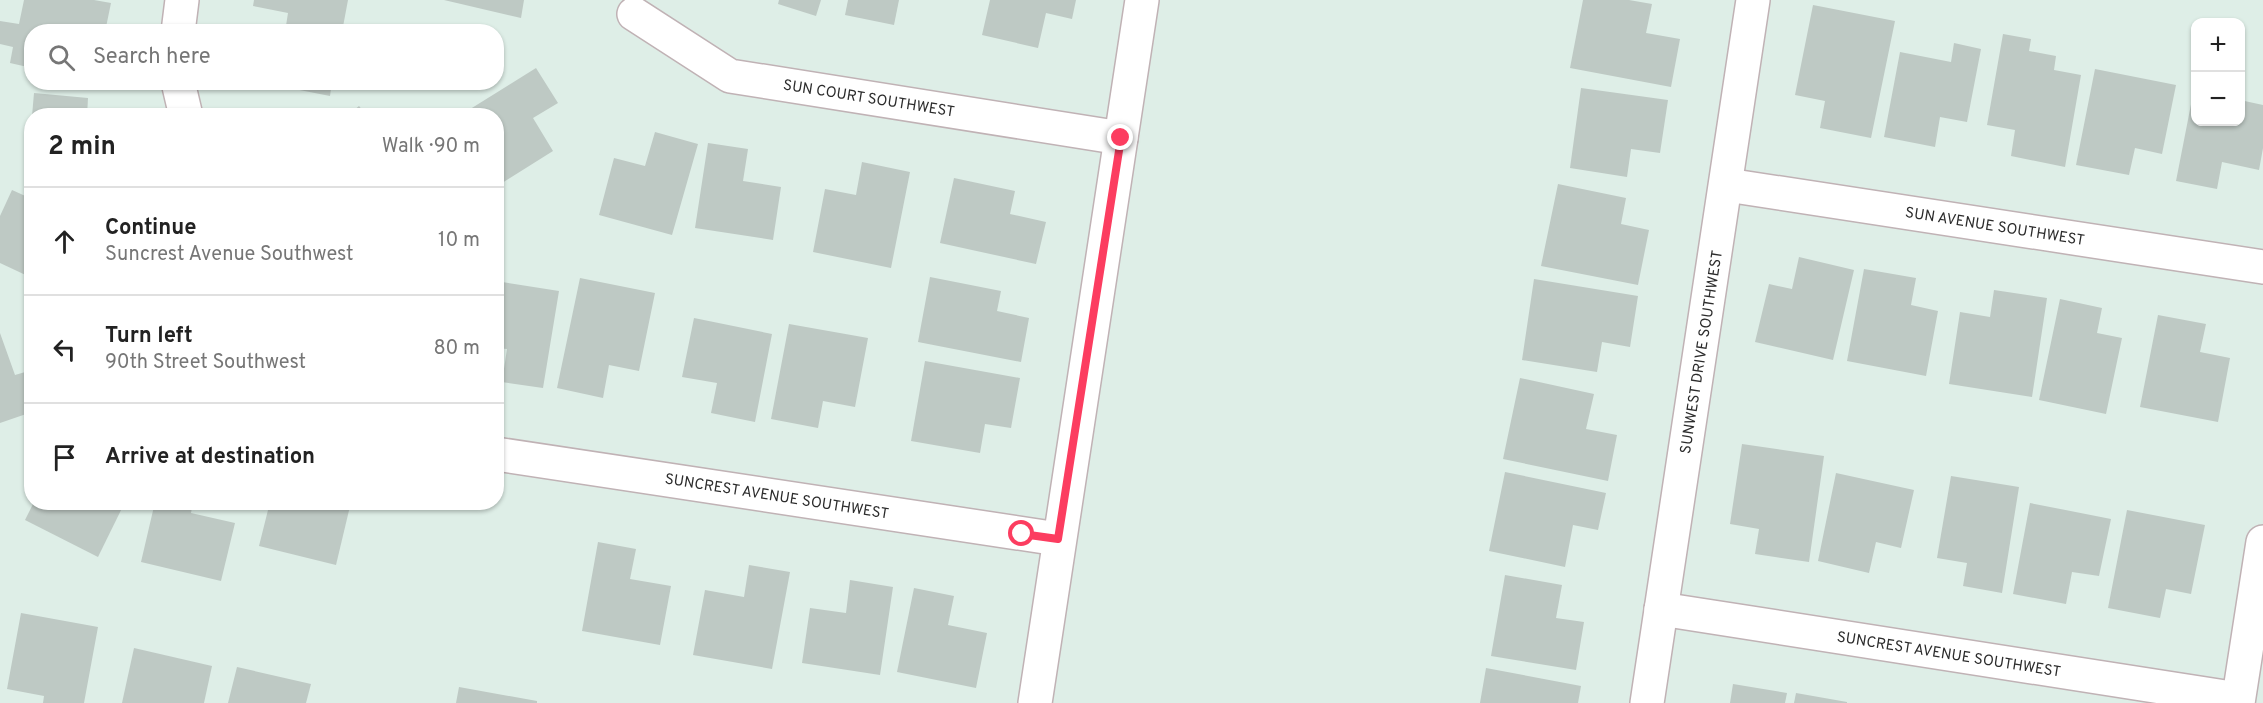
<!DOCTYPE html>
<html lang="en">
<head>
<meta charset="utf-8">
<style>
  :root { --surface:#fff; --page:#f2f2f2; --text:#222; --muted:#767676; --line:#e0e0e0 }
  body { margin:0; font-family:Overpass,sans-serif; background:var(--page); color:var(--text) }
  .controls { position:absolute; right:18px; top:18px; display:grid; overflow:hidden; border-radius:12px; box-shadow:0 2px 4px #0004 }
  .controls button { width:54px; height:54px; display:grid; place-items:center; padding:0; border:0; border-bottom:2px solid var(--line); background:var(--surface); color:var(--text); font:30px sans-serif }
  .stop { position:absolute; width:18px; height:18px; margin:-14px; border:4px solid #fc3d60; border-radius:50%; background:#fff }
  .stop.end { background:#fc3d60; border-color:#fff; box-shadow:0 2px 6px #0008 }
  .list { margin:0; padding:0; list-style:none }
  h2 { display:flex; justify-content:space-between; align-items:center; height:78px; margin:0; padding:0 24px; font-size:26px }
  h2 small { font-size:20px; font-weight:400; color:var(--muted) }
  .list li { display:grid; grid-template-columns:39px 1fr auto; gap:18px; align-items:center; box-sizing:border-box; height:108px; padding:0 24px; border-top:2px solid var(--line) }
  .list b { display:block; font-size:22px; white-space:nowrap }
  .list p { margin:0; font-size:20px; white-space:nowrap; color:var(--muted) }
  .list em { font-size:20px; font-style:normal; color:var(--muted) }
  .icon { flex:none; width:33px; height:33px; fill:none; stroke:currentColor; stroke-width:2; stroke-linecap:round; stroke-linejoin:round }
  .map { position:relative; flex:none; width:2263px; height:703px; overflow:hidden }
  .search { position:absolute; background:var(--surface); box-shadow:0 2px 4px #0004; left:24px; top:24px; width:480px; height:66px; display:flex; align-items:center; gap:15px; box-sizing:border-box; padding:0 21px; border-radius:24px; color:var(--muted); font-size:22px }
  .panel { position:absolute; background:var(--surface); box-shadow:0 2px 4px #0004; left:24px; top:108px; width:480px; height:402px; border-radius:24px }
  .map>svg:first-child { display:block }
  .building { fill:#bec9c4 }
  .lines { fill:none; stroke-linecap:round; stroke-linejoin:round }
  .minor-casing { stroke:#c0b2b5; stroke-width:36 }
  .minor { stroke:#fff; stroke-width:33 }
  .route { stroke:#fc3d60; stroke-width:8 }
  .labels { text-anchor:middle; stroke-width:5; stroke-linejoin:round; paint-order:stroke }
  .street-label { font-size:15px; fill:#2c2c2c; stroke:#fff }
</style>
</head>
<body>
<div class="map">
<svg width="2263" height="703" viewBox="0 0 2263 703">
  <rect width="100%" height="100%" fill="#deeee7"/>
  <g class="building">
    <polygon points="24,0 94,0 111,3 105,32 32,32 32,68 10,63 13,47 0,44 0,21 19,24"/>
    <polygon points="254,0 348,0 342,32 285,32 288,13 253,6"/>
    <polygon points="444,0 524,0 521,18"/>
    <polygon points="779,0 821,0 816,16 778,4"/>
    <polygon points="848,0 899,0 894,25 845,15"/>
    <polygon points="990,0 1076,0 1072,19 1046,13 1038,48 982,35"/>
    <polygon points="1583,0 1629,0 1652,4 1646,33 1680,39 1671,87 1570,68"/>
    <polygon points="1813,5 1895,21 1871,138 1820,128 1825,101 1795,95"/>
    <polygon points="2003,34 2031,39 2029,51 2056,56 2054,70 2081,75 2065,167 2011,156 2015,130 1987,125"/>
    <polygon points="1954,43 1981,49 1967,122 1940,117 1935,147 1884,137 1900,52 1951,62"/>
    <polygon points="536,68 558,103 533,118 553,151 502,183 496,174 496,116 459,116"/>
    <polygon points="2095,69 2176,85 2162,154 2135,148 2129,175 2076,165"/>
    <polygon points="275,82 332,82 330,96 274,85"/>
    <polygon points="1581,88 1668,100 1660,153 1631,149 1627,177 1570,168"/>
    <polygon points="2194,89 2196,122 2240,122 2240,100 2263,105 2263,148 2259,170 2222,162 2217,189 2176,181"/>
    <polygon points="34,93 88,98 87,116 32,116"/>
    <polygon points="359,106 367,116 347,116"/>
    <polygon points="655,132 698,144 672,235 599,215 614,158 645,166"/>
    <polygon points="30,143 32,143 32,172 27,171"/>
    <polygon points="708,143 748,149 743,181 781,187 773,240 695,228"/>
    <polygon points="862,162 910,172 891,268 813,252 825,189 856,195"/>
    <polygon points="954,178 1015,191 1010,214 1046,222 1036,264 940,243"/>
    <polygon points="1558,184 1626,198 1621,224 1649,230 1638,285 1541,266"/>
    <polygon points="12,190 32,199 32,278 0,263 0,216"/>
    <polygon points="1799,257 1854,270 1833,360 1755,342 1769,284 1792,289"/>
    <polygon points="1864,269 1916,278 1911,305 1938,311 1926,376 1847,361"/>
    <polygon points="930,277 1001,291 997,311 1029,318 1021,362 918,342"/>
    <polygon points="580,278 655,293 639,371 609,365 603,398 557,388"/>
    <polygon points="1534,279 1638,296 1630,347 1602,342 1597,372 1522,360"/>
    <polygon points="496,281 559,291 543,388 502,382 507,349 496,348"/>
    <polygon points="1994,290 2047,298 2032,397 1949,384 1960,312 1990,317"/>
    <polygon points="2060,299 2102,308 2097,333 2122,338 2106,414 2039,400"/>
    <polygon points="2158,315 2206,324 2200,352 2230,358 2218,422 2140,407"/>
    <polygon points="694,318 772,334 755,422 711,413 717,383 682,377"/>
    <polygon points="789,324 868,338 855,407 823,401 818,428 771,419"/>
    <polygon points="0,333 15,375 32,370 32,412 0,423"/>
    <polygon points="925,361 1020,378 1011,428 985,424 980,453 911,441"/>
    <polygon points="1520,378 1594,394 1586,429 1617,435 1608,481 1503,459"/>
    <polygon points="1742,444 1824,456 1809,562 1755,554 1759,529 1730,524"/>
    <polygon points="1505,472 1606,493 1598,530 1573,525 1565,567 1489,551"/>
    <polygon points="1836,473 1914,490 1901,548 1876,542 1869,573 1818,561"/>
    <polygon points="1951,476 2019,487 2002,593 1963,586 1967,563 1937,558"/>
    <polygon points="34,502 125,502 98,557 25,520"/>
    <polygon points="155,502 193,502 191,513 235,523 221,581 141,562"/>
    <polygon points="270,502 351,502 336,565 259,546"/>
    <polygon points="2030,503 2111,519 2099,576 2072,572 2066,604 2013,594"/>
    <polygon points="2127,510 2205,525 2191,594 2166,589 2160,618 2108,608"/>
    <polygon points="598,542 636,549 630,579 671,586 660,645 582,631"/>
    <polygon points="749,565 790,572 772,669 693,655 705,590 744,597"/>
    <polygon points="1505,575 1562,585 1556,618 1584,622 1576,670 1491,656"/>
    <polygon points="850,580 893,587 880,675 802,663 810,608 846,613"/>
    <polygon points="914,588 954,596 948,625 987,633 976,688 897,672"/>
    <polygon points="21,613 98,627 84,703 43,703 44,696 7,689"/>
    <polygon points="134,648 212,666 204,703 122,703"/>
    <polygon points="237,667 311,684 306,703 228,703"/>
    <polygon points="1486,668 1581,686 1578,703 1480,703"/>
    <polygon points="1733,684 1787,693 1785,703 1730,703"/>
    <polygon points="459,687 537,701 537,703 456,703"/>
    <polygon points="1796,693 1847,702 1847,703 1794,703"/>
  </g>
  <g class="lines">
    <g class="minor-casing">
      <g id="minor">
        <polyline points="634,14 730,76 1121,138"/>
        <polyline points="178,32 182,0"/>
        <polyline points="178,82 186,116"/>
        <polyline points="1727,185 2263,267"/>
        <polyline points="496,454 1058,539"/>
        <polyline points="1661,609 2238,699"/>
        <polyline points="1035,703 1142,0"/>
        <polyline points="1647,703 1753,0"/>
        <polyline points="2238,703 2263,542"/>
      </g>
    </g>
    <use href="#minor" class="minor"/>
  </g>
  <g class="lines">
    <polyline class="route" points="1022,534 1058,539 1121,138"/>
  </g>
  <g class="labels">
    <g class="street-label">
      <text transform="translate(869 98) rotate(9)" y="5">SUN COURT SOUTHWEST</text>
      <text transform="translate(1995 226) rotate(9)" y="5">SUN AVENUE SOUTHWEST</text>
      <text transform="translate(1701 352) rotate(-81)" y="5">SUNWEST DRIVE SOUTHWEST</text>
      <text transform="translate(777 496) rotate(9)" y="5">SUNCREST AVENUE SOUTHWEST</text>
      <text transform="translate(1949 654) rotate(9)" y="5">SUNCREST AVENUE SOUTHWEST</text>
    </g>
  </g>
</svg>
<div class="controls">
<button>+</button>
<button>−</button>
</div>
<div class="stop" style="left:1022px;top:534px"></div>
<div class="stop end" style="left:1121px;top:138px"></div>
<div class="search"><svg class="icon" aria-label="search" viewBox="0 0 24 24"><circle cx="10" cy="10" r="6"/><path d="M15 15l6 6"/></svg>Search here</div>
<section class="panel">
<h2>2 min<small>Walk · 90 m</small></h2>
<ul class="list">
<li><svg class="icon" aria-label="ahead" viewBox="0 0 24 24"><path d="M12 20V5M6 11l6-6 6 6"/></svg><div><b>Continue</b><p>Suncrest Avenue Southwest</p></div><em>10 m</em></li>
<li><svg class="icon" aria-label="left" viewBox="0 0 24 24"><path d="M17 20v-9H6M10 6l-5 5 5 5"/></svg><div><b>Turn left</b><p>90th Street Southwest</p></div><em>80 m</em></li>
<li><svg class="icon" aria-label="arrive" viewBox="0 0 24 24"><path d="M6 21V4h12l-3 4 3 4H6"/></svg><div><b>Arrive at destination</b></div></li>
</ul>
</section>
</div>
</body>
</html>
